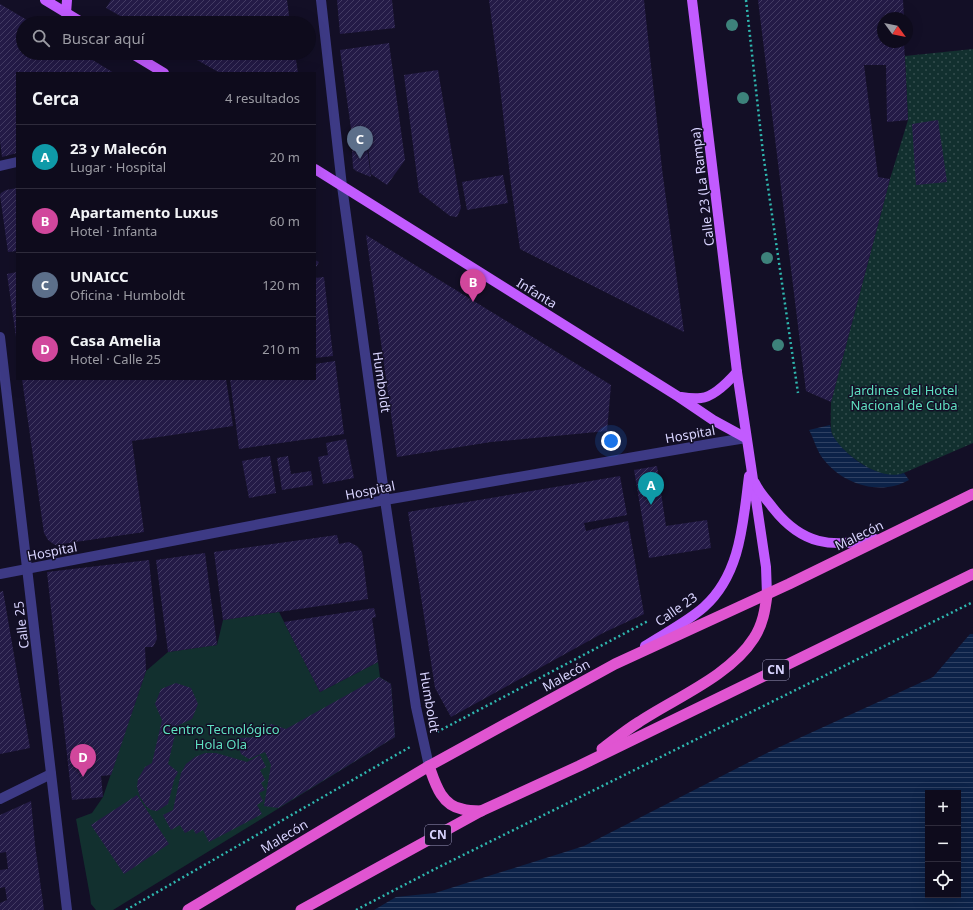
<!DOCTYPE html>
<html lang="es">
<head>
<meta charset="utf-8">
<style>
  :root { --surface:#0e0b1c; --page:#171425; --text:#f1f3f6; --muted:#9b9ba3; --line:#2e2b3b; --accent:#b45309 }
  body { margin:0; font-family:"Noto Sans",sans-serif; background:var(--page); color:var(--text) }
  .controls { position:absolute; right:12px; bottom:12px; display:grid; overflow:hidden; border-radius:0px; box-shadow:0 4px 16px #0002 }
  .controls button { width:36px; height:36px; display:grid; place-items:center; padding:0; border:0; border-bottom:1px solid var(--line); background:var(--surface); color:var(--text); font:20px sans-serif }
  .compass { position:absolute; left:877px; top:12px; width:36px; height:36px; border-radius:50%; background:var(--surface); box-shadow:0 4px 16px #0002; rotate:123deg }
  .you { position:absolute; left:611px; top:441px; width:14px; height:14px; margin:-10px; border:3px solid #fff; border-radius:50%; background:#1a73e8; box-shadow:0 0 0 6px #1a73e833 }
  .badge { display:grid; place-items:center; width:26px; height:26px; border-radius:50%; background:var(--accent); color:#fff; font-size:13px; font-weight:700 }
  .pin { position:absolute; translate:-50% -33px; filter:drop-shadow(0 1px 2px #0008) }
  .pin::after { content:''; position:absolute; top:21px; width:14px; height:12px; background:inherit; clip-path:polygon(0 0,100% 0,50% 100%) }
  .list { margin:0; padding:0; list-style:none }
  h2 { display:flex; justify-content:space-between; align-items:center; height:52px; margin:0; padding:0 16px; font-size:17px }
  h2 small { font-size:13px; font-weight:400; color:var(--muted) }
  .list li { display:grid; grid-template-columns:26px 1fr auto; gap:12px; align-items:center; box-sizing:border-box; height:64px; padding:0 16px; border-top:1px solid var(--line) }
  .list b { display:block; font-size:15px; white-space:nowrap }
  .list p { margin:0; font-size:13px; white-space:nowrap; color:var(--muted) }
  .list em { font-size:13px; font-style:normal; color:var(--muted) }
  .icon { flex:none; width:22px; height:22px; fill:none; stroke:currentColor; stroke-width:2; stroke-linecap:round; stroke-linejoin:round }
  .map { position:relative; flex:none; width:973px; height:910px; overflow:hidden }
  .search { position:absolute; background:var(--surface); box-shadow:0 4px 16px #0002; left:16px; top:16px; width:300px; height:44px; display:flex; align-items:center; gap:10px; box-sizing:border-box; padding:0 14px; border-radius:22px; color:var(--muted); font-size:15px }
  .panel { position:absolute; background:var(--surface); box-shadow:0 4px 16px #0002; left:16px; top:72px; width:300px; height:308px; border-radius:0px }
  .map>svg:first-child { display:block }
  .green { fill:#12302f }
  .garden { fill:url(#garden-dots) }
  .water { fill:url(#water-rules); fill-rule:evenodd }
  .building { fill:url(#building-hatch) }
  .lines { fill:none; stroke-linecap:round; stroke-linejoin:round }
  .path { stroke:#2fb8b0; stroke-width:2.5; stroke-dasharray:2 3; stroke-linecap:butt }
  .minor { stroke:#3d3a85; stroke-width:10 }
  .tertiary { stroke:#3d3a85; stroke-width:10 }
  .primary { stroke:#c25bff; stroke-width:10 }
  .trunk { stroke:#e055d1; stroke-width:11 }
  .tree { fill:#3d827b }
  .labels { text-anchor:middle; stroke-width:3; stroke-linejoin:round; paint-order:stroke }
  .shield { fill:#130f26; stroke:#9e99be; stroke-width:1 }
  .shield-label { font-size:12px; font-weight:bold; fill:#d9d4ff }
  .street-label { font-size:13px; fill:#d9d4ff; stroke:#130f26 }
  .park-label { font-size:13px; fill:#5fe0c0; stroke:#130f26 }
</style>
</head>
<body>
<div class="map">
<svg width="973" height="910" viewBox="0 0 973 910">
  <defs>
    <pattern id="garden-dots" width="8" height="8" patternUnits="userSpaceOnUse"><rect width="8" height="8" fill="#12302f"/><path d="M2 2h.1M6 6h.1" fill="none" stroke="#344d4e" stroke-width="1.8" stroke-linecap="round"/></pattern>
    <pattern id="water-rules" width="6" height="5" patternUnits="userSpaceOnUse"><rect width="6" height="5" fill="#0c2248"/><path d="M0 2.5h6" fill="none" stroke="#2f4163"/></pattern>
    <pattern id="building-hatch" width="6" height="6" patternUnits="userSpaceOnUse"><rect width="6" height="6" fill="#241b47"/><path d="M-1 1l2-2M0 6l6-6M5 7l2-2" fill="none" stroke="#433b63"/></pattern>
  </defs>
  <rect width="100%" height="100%" fill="#130f26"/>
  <polygon class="green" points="279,612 320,692 378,662 380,677 391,684 395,737 113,910 96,910 91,904 90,896 76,819 92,813 103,797 146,671 168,652 217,645 223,620"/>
  <path class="garden" d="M973,49V443L899,475C892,475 886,476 880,473C866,469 837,448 832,434C830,428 831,410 831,402L890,179L908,120L905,56Z"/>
  <g class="water">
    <path d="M830,425C831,428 831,431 832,434C843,455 880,482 904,473L909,480C881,496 844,485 824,460C817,452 814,439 809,430Z"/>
    <path d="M970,634H973V910H374L396,897L435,893L584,846L773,750L933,677ZM928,793H958V895H928Z"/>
  </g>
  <g class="building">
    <polygon points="111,0 287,0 290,23 133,23 106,8"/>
    <polygon points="337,0 392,0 395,28 340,34"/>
    <polygon points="489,0 644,0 662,169 684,332 520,249 511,185 498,69"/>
    <polygon points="758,0 903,0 904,18 883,18 883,42 904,42 908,120 887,122 886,65 864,65 878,177 890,179 831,402 806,391"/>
    <polygon points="0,4 32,23 23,23 23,53 81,53 114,73 17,73 17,153 2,157 0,140"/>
    <polygon points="389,43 405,160 387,185 371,174 368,147 358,149 367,148 371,177 356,171 353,168 352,150 354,150 340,50"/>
    <polygon points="185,53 295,53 298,73 220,73"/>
    <polygon points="438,70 461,208 457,217 450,216 419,192 404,75"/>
    <polygon points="938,120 947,182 916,185 912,124"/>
    <polygon points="503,175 508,203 467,210 462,182"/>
    <polygon points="17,188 17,251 8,252 0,195 1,193 6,190"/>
    <polygon points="366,235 611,385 607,431 491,442 397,457"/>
    <polygon points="315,260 319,262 315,269"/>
    <polygon points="17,272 17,337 16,337 7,274"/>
    <polygon points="324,277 333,356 315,358 315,278"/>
    <polygon points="335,361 344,434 239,449 230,379 315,379 315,364"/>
    <polygon points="22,379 226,379 233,426 132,441 144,532 55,545 48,540 44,533"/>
    <polygon points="346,439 354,478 323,484 318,457 328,455 326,443"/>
    <polygon points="270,456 276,493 249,498 242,461"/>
    <polygon points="288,456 291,474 311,471 313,485 282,490 277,458"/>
    <polygon points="657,466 666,526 707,520 711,548 649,558 634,470"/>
    <polygon points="620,476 627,515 584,523 586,531 628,521 644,614 603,633 451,717 435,688 408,512"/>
    <polygon points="337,535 339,544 349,542 357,546 362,552 368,599 223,620 214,552"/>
    <polygon points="205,553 217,645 168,652 156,560"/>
    <polygon points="149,560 157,639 153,647 145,647 146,671 111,775 101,776 103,797 72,800 47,572"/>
    <polygon points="3,591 30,748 0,754 0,592"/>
    <polygon points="374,608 376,617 372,618 378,662 320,692 284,622"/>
    <polygon points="379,677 391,684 395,737 278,808 264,806 271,765 265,752 249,759 241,754 236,738 258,737 271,724 286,729"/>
    <polygon points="176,683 191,688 198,704 192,719 177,726 168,764 178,772 174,780 168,804 157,811 151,810 146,806 140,797 137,787 138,779 145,767 152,763 162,720 155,704 161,689"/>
    <polygon points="205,753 216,753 247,762 260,755 266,767 260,770 265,780 261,783 265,790 259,793 263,801 257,805 262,814 209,842 203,830 196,834 193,829 185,833 180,825 171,830 163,815 173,810 181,773 186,764 195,757"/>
    <polygon points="137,795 169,844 124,874 91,825"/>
    <polygon points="31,801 35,845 44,910 0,910 0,903 7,900 5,887 0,888 0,870 8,869 6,852 0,853 0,815"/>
  </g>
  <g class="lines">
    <g class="path">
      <polyline points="746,0 763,153 798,393"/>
      <polyline points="437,732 648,621"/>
      <polyline points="126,910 410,747"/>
      <polyline points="356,910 437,868 973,602"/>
    </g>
    <g class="minor">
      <polyline points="321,0 342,186"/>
      <polyline points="0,166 17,162"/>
      <polyline points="0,574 385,500 715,443 746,438"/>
      <polyline points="0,799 51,774"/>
    </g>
    <g class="tertiary">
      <polyline points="342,186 385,500 416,707 429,766"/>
      <polyline points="0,337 67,910"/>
    </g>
    <g class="primary">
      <polyline points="45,0 83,23"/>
      <polyline points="692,0 737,372 766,567 767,595"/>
      <polyline points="66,13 67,0"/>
      <polyline points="131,53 164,73"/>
      <polyline points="315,169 679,397 713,420 746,438"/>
      <path d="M681,397C687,398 694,399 701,398C714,397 729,381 737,372"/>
      <path d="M755,483C759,492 767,500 773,508C802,545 831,548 875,539"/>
      <path d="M645,646C665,633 687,622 704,607C741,574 743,522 749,476"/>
    </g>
    <g class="trunk">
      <path d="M602,749C614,740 626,730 639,722C675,698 730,676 754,638C763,624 765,610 767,595"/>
      <path d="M429,766C435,783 441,805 462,809C468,811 475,811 481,811"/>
      <polyline points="188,910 429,766 615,664 789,584 973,494"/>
      <polyline points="301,910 481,811 579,766 973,574"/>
    </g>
  </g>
  <g class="tree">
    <circle cx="732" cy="25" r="6"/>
    <circle cx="743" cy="98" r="6"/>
    <circle cx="767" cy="258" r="6"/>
    <circle cx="778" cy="345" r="6"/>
  </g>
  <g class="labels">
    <g class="shield">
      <rect x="763" y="660" width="26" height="20" rx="3"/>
      <rect x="425" y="825" width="26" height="20" rx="3"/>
    </g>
    <g class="shield-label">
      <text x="776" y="674">CN</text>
      <text x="438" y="839">CN</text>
    </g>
    <g class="street-label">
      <text transform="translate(702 187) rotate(-97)" y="5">Calle 23 (La Rampa)</text>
      <text transform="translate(537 293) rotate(32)" y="5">Infanta</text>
      <text transform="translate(382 382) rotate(82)" y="5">Humboldt</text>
      <text transform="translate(690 434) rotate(-10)" y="5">Hospital</text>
      <text transform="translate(370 490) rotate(-11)" y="5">Hospital</text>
      <text transform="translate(859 535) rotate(-26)" y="5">Malecón</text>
      <text transform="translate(52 551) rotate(-11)" y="5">Hospital</text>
      <text transform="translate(676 609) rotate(-35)" y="5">Calle 23</text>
      <text transform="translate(21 625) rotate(-97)" y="5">Calle 25</text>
      <text transform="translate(566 675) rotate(-29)" y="5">Malecón</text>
      <text transform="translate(430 702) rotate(80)" y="5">Humboldt</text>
      <text transform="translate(284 836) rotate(-31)" y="5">Malecón</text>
    </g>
    <g class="park-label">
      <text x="904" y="395">Jardines del Hotel<tspan x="904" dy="15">Nacional de Cuba</tspan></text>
      <text x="221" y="734">Centro Tecnológico<tspan x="221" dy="15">Hola Ola</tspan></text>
    </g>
  </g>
</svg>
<div class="controls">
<button>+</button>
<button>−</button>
<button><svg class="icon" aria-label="locate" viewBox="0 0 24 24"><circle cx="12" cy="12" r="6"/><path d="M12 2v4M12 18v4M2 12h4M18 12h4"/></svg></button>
</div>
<svg class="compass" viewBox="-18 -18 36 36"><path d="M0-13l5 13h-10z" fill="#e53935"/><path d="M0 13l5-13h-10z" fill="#9b9ba3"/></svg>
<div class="you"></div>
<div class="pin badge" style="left:651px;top:505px;background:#0f9aa8">A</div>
<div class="pin badge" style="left:473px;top:302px;background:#d1479c">B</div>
<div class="pin badge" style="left:360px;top:159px;background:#5c6f8a">C</div>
<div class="pin badge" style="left:83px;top:777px;background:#d1479c">D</div>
<div class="search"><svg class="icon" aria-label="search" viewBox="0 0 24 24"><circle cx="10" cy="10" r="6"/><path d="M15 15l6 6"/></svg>Buscar aquí</div>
<section class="panel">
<h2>Cerca<small>4 resultados</small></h2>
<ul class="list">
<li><span class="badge" style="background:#0f9aa8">A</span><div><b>23 y Malecón</b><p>Lugar · Hospital</p></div><em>20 m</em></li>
<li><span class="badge" style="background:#d1479c">B</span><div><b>Apartamento Luxus</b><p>Hotel · Infanta</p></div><em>60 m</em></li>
<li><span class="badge" style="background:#5c6f8a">C</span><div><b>UNAICC</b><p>Oficina · Humboldt</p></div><em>120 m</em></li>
<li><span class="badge" style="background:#d1479c">D</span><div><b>Casa Amelia</b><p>Hotel · Calle 25</p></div><em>210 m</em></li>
</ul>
</section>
</div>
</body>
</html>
